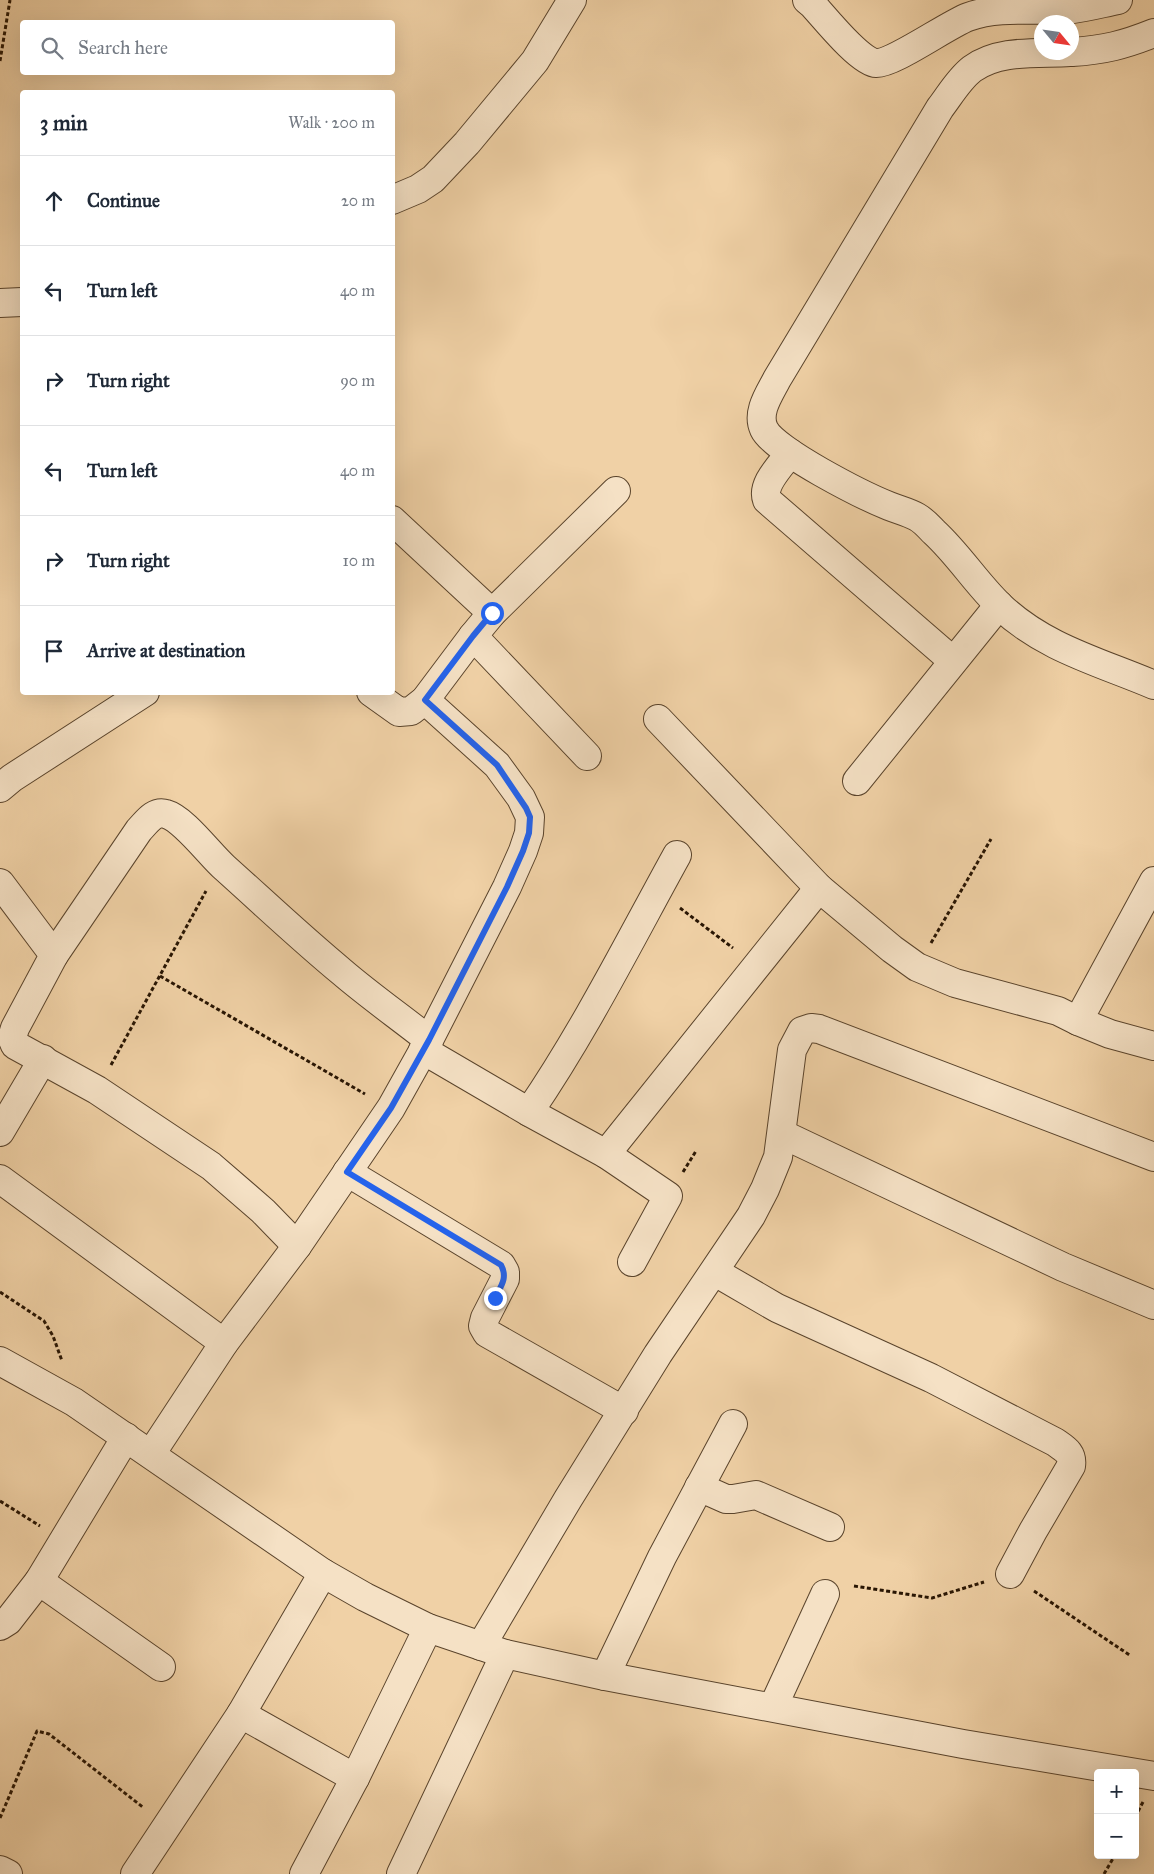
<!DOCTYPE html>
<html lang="en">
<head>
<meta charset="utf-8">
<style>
  :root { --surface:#fff; --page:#f6f6f7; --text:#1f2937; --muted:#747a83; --line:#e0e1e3 }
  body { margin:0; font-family:"IM FELL Great Primer",serif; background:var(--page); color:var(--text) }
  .controls { position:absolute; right:15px; bottom:15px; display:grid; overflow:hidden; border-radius:5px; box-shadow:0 5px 20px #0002 }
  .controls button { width:45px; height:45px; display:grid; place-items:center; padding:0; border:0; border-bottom:1px solid var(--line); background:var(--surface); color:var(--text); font:25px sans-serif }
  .compass { position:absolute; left:1034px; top:15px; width:45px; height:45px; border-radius:50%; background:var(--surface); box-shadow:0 5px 20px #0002; rotate:119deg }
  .stop { position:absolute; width:15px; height:15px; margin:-11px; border:4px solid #2563eb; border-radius:50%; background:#fff }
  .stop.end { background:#2563eb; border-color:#fff; box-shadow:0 1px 5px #0008 }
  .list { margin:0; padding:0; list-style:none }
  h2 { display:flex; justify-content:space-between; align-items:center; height:65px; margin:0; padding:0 20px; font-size:21px }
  h2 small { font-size:16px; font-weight:400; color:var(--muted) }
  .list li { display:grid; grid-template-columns:32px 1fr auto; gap:15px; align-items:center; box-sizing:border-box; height:90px; padding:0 20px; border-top:1px solid var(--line) }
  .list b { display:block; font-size:19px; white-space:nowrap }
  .list em { font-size:16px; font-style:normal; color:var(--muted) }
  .icon { flex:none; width:28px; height:28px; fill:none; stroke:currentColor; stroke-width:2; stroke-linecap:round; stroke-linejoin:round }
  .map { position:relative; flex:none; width:1154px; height:1874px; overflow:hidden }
  .search { position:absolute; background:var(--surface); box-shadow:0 5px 20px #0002; left:20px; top:20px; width:375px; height:55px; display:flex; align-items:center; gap:12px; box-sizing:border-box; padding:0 18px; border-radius:5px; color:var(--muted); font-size:19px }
  .panel { position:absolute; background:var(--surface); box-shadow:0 5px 20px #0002; left:20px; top:90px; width:375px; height:605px; border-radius:5px }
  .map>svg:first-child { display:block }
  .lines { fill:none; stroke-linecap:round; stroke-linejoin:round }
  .minor-casing { stroke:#5a442c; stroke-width:30 }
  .path { stroke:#281503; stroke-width:3; stroke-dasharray:4 2.5; stroke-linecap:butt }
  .minor { stroke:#f5e1c5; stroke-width:28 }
  .route { stroke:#2563eb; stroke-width:6 }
</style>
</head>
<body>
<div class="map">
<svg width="1154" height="1874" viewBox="0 0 1154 1874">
  <rect width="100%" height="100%" fill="#f0d1a6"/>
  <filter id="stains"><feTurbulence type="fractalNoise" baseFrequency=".004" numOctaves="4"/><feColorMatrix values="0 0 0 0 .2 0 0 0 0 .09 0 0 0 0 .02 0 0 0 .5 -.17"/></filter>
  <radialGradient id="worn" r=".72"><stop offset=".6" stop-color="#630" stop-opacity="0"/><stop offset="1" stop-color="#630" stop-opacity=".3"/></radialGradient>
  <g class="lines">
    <g class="minor-casing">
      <g id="minor">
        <path d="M807,0L813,5C824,17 861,63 876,63C893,64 947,25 968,17C1001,5 1039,12 1073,9C1088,7 1103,3 1118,0"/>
        <path d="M1070,52C1038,54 999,49 972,69C959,79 950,95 940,108L777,379C770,393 756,412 764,429C774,451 864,496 889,506C899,510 908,512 917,517C924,521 929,527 934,532C959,555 976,583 1000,606C1044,648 1100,662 1154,685"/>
        <path d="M1072,52C1104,50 1124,45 1154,33"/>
        <polyline points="392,200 418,189 433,179 467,143 535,61 572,0"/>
        <polyline points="0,303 22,302"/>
        <path d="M790,453C781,466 761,484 767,500L953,661"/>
        <polyline points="392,520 492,613"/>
        <polyline points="473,636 587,756"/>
        <polyline points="371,692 399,712 411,711 425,700 473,636 492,613 616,491"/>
        <polyline points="658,719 819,888"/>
        <polyline points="857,781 999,605"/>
        <polyline points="0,788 12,778 145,692"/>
        <polyline points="1154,881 1078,1021 1110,1034 1154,1046"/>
        <polyline points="0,883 54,955 15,1028 12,1038 15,1045 97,1090 211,1166 263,1211 297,1246"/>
        <path d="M54,955L139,830C146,823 154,810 166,814C184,819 210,855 225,868C264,903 302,939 342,972C370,996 400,1017 429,1040"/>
        <polyline points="423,1050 529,1112 606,1154 668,1196 632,1262"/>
        <path d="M529,1112C585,1030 629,942 677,855"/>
        <polyline points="0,1132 43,1059"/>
        <polyline points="782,1134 1063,1267 1154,1305"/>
        <polyline points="606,1154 819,888 892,949 917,967 955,983 1058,1011 1078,1021"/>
        <polyline points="347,1172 501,1265 505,1272 505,1279 485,1318 483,1326 487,1333 624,1411"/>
        <polyline points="0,1179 224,1343"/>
        <path d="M715,1272L777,1308L931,1378L1055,1442C1065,1449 1073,1453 1071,1466L1033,1531L1010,1574"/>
        <polyline points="0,1361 74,1402 323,1573 365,1597 428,1628 505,1654 605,1676 963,1744 1154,1776"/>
        <polyline points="151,1454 224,1343 297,1246 391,1108 429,1040 507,887 523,851 529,833 530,817 521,798 497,765 425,700"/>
        <polyline points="699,1487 726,1499 733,1499 756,1495 830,1527"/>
        <polyline points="39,1581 161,1667"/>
        <polyline points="0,1626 8,1621 39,1581 126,1437"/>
        <polyline points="481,1646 568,1499 658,1354 751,1216 765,1189 778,1157 792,1050 802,1031 811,1028 819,1029 1154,1157"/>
        <polyline points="605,1676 662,1557 733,1424"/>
        <polyline points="773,1707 825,1594"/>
        <polyline points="241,1714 355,1778 428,1628"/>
        <polyline points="0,1870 8,1874"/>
        <polyline points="135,1874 241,1714 323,1573"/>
        <polyline points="304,1874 355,1778"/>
        <polyline points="401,1874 505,1654"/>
      </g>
    </g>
    <g class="path">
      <polyline points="0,61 10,0"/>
      <polyline points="680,908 733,948"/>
      <polyline points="931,943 991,839"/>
      <polyline points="160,976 365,1094"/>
      <polyline points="111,1065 206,891"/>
      <polyline points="683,1172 696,1151"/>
      <polyline points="0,1292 44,1321 53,1336 62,1361"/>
      <polyline points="0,1501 40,1526"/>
      <polyline points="854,1586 932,1598 984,1582"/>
      <polyline points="1034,1591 1131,1656"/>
      <polyline points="1135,1817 1143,1802"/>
      <polyline points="0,1818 37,1731 49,1734 144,1808"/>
      <polyline points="1104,1874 1115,1855"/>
    </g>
    <use href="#minor" class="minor"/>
  </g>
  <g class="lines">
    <path class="route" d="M492,613L473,636L425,700L497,765L526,808L530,817L529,833L523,851L507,887L429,1040L391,1108L347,1172L501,1265C508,1278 501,1286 495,1298"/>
  </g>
  <rect width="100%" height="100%" filter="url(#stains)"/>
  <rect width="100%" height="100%" fill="url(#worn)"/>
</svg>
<div class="controls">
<button>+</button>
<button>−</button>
</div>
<svg class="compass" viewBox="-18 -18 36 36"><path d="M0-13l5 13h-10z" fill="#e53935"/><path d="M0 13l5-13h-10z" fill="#747a83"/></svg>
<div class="stop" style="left:492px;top:613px"></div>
<div class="stop end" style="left:495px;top:1298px"></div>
<div class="search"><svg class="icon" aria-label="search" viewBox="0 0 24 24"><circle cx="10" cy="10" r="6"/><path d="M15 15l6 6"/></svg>Search here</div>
<section class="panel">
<h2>3 min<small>Walk · 200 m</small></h2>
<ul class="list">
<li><svg class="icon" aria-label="ahead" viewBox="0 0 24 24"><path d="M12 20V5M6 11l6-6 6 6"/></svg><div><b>Continue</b></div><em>20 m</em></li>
<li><svg class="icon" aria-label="left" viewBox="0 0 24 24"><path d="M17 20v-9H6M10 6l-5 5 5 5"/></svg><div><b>Turn left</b></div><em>40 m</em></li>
<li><svg class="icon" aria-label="right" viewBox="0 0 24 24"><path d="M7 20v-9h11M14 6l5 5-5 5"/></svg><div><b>Turn right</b></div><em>90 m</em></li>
<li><svg class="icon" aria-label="left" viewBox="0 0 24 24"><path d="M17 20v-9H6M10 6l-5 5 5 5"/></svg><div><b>Turn left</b></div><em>40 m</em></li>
<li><svg class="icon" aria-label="right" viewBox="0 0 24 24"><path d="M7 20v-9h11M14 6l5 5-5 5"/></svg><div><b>Turn right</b></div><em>10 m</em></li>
<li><svg class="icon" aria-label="arrive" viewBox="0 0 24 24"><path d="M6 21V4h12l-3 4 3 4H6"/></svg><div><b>Arrive at destination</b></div></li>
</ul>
</section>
</div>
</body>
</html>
